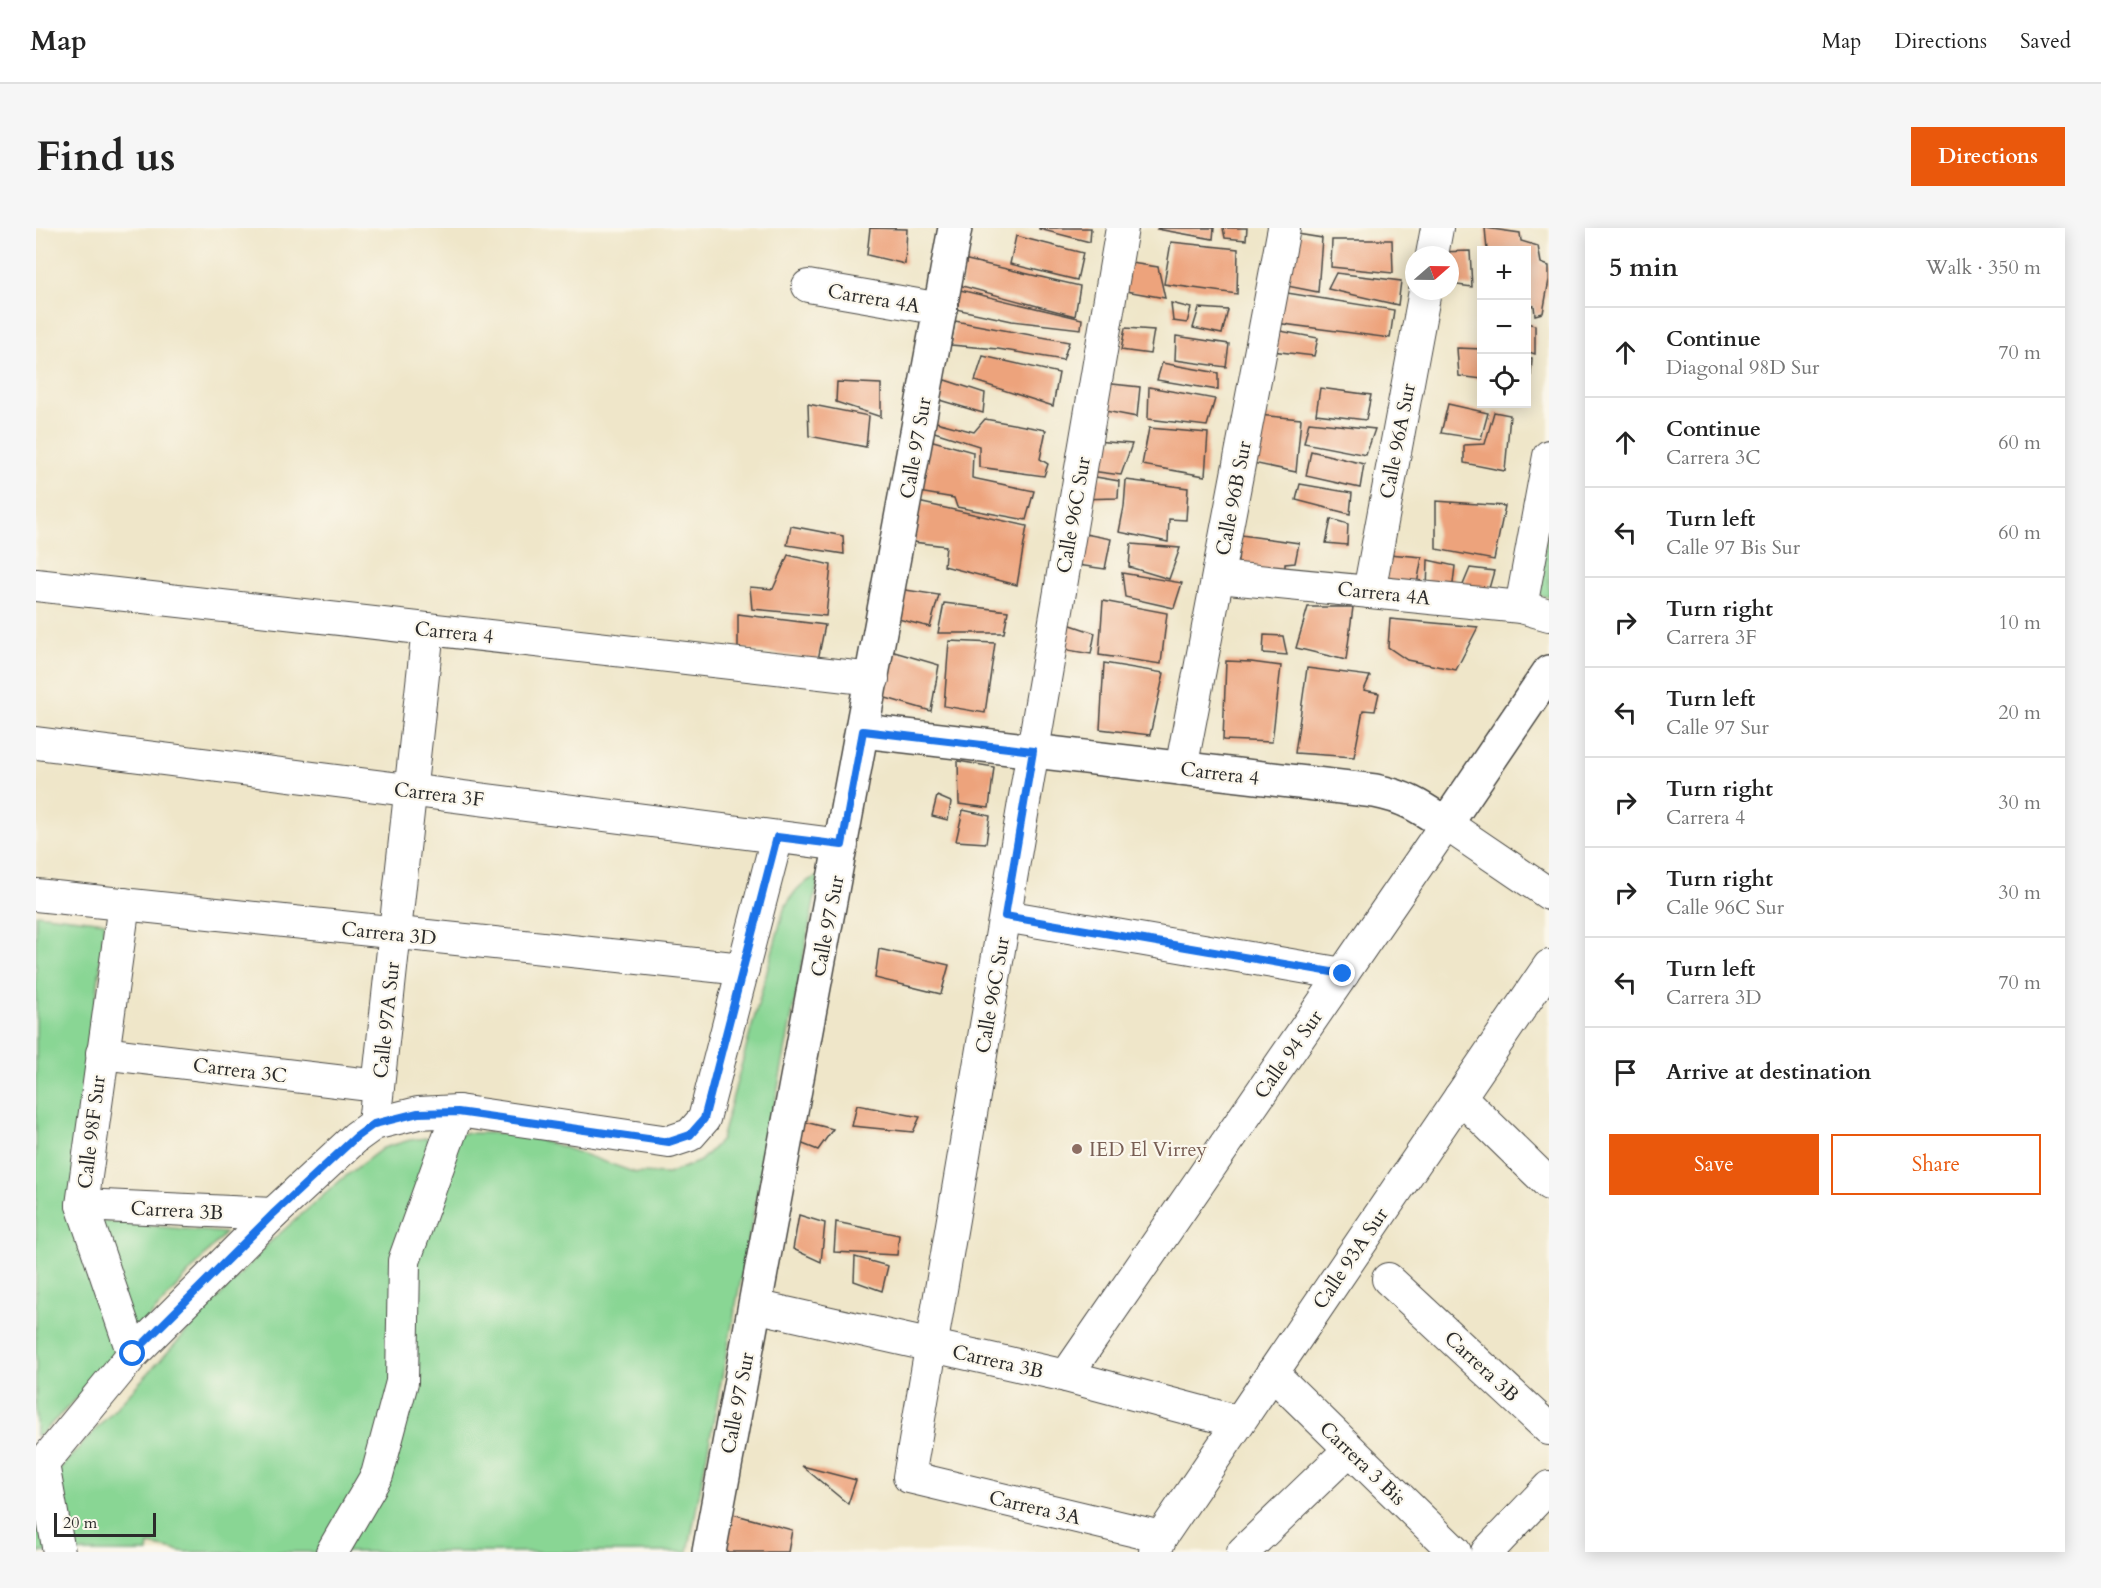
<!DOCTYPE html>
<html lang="en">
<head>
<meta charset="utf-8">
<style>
  :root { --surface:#fff; --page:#f6f6f6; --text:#222; --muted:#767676; --line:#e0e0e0; --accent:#ea580c }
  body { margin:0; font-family:Cardo,serif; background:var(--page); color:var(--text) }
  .controls { position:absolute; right:18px; top:18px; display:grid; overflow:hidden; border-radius:0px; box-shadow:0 3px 15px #0003 }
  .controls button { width:54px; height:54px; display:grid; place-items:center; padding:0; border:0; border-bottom:2px solid var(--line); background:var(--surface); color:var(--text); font:30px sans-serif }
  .compass { position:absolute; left:1369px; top:18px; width:54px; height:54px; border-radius:50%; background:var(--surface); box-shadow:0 3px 15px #0003; rotate:70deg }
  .scale { position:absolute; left:18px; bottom:15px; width:102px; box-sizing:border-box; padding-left:6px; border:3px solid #2b2b2b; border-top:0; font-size:16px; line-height:21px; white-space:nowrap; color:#2b2b2b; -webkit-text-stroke:4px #fbf7ec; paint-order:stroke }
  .stop { position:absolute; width:18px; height:18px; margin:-14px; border:4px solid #1a73e8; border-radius:50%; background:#fff }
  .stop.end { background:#1a73e8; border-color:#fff; box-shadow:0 2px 6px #0008 }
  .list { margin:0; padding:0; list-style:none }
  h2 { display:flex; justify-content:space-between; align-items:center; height:78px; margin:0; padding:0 24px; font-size:26px }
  h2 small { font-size:20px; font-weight:400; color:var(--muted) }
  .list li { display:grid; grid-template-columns:39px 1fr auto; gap:18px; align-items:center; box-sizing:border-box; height:90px; padding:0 24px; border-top:2px solid var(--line) }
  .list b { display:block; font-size:22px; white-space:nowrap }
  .list p { margin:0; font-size:20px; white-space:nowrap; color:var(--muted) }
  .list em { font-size:20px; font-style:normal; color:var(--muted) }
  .actions { display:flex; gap:12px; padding:18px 24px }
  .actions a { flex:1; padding:14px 0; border:2px solid var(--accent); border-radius:0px; text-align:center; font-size:21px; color:var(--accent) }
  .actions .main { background:var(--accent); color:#fff }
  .icon { flex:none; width:33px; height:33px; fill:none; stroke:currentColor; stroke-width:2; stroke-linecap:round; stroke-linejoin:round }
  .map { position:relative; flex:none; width:1513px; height:1324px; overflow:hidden; border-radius:0px }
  header { display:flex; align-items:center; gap:36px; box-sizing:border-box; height:84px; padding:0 30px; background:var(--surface); border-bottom:2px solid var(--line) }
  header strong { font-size:28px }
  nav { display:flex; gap:33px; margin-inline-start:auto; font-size:21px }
  .intro { display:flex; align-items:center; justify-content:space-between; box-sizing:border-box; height:144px; padding:0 36px }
  h1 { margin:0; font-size:42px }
  .button { padding:15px 27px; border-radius:0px; background:var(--accent); color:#fff; font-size:21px; font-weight:700 }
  main { display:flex; gap:36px; padding:0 36px }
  aside { flex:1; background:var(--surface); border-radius:0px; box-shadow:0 3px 15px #0003 }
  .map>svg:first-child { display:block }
  .green { fill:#89d694; stroke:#5a8060; stroke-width:1.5 }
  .building { fill:#eda37c }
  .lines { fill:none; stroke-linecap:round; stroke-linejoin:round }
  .street-casing { stroke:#484743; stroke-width:34 }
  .secondary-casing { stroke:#484743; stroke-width:36 }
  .street { stroke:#fff; stroke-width:32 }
  .secondary { stroke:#fff; stroke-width:33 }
  .route { stroke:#1a73e8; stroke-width:8 }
  .education-dot { fill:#8d6e63; stroke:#fbf7ec; stroke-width:2 }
  .labels { text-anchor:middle; stroke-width:4.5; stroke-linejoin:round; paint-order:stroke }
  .street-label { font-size:20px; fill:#2b2b2b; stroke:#fbf7ec }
  .education-label { font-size:20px; fill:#785e54; stroke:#fbf7ec; text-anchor:start }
</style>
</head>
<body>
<header>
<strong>Map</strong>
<nav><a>Map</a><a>Directions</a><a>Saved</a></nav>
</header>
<div class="intro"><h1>Find us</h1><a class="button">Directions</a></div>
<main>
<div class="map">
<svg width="1513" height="1324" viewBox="0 0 1513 1324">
  <rect width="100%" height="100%" fill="#fbf7ec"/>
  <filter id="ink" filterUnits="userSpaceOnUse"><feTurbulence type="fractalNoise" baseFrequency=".0167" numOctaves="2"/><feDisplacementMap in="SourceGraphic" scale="12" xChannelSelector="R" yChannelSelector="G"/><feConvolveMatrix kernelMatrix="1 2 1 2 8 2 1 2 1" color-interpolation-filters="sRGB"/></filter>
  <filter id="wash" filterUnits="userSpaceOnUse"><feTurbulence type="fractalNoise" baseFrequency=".008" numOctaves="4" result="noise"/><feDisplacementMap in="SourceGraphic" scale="24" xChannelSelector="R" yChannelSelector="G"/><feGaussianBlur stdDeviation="1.35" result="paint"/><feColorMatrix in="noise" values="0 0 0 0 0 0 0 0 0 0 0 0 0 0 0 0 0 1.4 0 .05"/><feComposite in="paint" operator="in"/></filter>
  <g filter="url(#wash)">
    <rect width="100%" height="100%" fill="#efe6c9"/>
    <g class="green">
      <polygon points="1513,297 1513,369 1500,367"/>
      <path d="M783,648L652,1324H150L113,1317L112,1324H0V1266L233,1015L306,951L347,920L374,912L430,905H480L524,918L600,945L632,946L664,933L685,912L748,681C757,665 764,654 783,648Z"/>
      <polygon points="0,686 69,694 36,990 189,1005 42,1169 4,1207 0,1208"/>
    </g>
    <g id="blocks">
      <g class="building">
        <polygon points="834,0 871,1 869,36 831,27"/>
        <polygon points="1003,0 1055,0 1054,14 1003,1"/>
        <polygon points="1122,0 1178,0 1177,11 1121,1"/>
        <polygon points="1187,0 1211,0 1210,12 1189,10"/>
        <polygon points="1449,0 1484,5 1485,13 1502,18 1505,35 1513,38 1513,52 1507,85 1499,87 1498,78 1490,77 1490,22 1451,22"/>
        <polygon points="1255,5 1286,10 1282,64 1246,57"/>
        <polygon points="980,8 1047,25 1041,52 974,36"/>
        <polygon points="1296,12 1356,12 1357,45 1295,39"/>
        <polygon points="1135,14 1202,21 1201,66 1128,56"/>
        <polygon points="1434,23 1436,59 1414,56 1414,27 1403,27 1403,24"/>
        <polygon points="927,31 1044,58 1039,88 926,58"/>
        <polygon points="1088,34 1122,39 1129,70 1084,62"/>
        <polygon points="1300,45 1365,53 1362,77 1292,61"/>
        <polygon points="920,61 1046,91 1045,101 976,93 915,80"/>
        <polygon points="1245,64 1358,82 1354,110 1240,95"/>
        <polygon points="1135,75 1155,80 1151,95 1137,93"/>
        <polygon points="1163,80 1192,82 1186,106 1157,100"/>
        <polygon points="919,93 1033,114 1027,132 962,121 915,117"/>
        <polygon points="1490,95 1499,97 1499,126 1490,123"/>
        <polygon points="1089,100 1118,102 1114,126 1085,122"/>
        <polygon points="1239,102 1282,110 1278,128 1236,123"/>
        <polygon points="1140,108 1193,116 1190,139 1139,132"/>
        <polygon points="1421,120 1446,121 1446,151 1423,148"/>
        <polygon points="947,128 1023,145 1017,178 939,153"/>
        <polygon points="1490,130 1496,130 1495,149 1490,150"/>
        <polygon points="1126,135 1182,145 1182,162 1121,152"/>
        <polygon points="909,152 949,165 947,185 900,171"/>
        <polygon points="801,154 845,156 845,189 800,174"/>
        <polygon points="1067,155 1104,159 1101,189 1064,182"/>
        <polygon points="1113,159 1179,171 1171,198 1112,191"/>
        <polygon points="1284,160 1335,167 1330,192 1280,186"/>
        <polygon points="772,176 833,188 830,219 773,208"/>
        <polygon points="1412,176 1452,185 1445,211 1405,205"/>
        <polygon points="1458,184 1474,187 1469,243 1428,235 1428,217 1449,216"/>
        <polygon points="1222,187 1265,191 1260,244 1212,234"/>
        <polygon points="949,191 1010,202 1004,231 1012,236 1008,248 943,239 943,218 892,202 896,193 938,204"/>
        <polygon points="1273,194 1339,201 1330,227 1268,215"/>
        <polygon points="1113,200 1172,205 1169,248 1106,237"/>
        <polygon points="890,211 937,224 936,250 998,263 990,292 921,279 918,270 882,264"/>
        <polygon points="1058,213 1096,216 1085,247 1055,243"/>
        <polygon points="1275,223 1328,236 1324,260 1270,248"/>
        <polygon points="1048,247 1083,253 1082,270 1042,271"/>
        <polygon points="1090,252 1152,260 1150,292 1133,291 1132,314 1083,304 1088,279"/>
        <polygon points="1264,256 1316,265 1314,286 1260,272"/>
        <polygon points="1400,273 1469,278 1458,332 1400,321"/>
        <polygon points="882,274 991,298 981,357 908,338 910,318 877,314"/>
        <polygon points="1295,291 1312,296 1311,317 1290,315"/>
        <polygon points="755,298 807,308 808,326 751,317"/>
        <polygon points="1039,304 1075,311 1069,341 1035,336"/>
        <polygon points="1205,307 1263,315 1259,335 1249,336 1249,347 1201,341"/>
        <polygon points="1095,316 1144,320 1133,351 1093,339"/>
        <polygon points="1353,326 1386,329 1380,362 1349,355"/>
        <polygon points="752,327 795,337 790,388 716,381 714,359 737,361"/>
        <polygon points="1392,332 1419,338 1416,364 1391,363"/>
        <polygon points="1434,340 1458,343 1452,364 1424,364"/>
        <polygon points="1086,345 1146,355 1138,380 1089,369"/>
        <polygon points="863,361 903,367 894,399 858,390"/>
        <polygon points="1067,373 1131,385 1125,436 1063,427"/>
        <polygon points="908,375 972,383 968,405 902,405"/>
        <polygon points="1272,379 1317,379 1310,432 1260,420"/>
        <polygon points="702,386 789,397 782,432 702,420"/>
        <polygon points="1354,391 1442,399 1420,442 1371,432 1352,419"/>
        <polygon points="1023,393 1059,405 1055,426 1020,420"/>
        <polygon points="1228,407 1247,408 1251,427 1227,425"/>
        <polygon points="913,413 959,415 949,485 908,478"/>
        <polygon points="855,423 903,437 895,483 843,468"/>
        <polygon points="1190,433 1215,434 1245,438 1236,514 1187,512"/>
        <polygon points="1068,435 1128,445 1114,507 1064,501"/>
        <polygon points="1271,440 1334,448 1328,462 1343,465 1339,483 1327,482 1318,529 1259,525"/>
        <polygon points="922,533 958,539 953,580 923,576"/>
        <polygon points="901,568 915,574 912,592 896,588"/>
        <polygon points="927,582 954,588 950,615 920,613"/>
        <polygon points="843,721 913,737 905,766 839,750"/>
        <polygon points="821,877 884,889 877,904 816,898"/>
        <polygon points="761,892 797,901 782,922 754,911"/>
        <polygon points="763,987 789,995 785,1034 757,1021"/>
        <polygon points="800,994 863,1007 861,1027 798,1024"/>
        <polygon points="819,1029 852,1038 846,1063 818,1053"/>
        <polygon points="766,1238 820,1252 812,1276"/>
        <polygon points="689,1284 756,1302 752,1324 681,1324"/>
      </g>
    </g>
  </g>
  <g filter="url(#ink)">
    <use href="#blocks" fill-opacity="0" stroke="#484743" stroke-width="1.5"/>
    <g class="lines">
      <g class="street-casing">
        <g id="street">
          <polyline points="1086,0 873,1249 1125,1309"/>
          <polyline points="1396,27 1401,0"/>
          <polyline points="772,58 905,81"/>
          <polyline points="1182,349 1485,379 1513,387"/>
          <polyline points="0,357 837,451"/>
          <polyline points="1333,364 1389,63"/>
          <polyline points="1485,379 1513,228"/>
          <polyline points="0,515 806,617"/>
          <polyline points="1145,541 1248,0"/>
          <polyline points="0,667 707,741"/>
          <polyline points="88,676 46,977 97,1126"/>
          <polyline points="969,688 1307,746"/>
          <polyline points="66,825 342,858"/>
          <polyline points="1424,869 1513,956"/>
          <polyline points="338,896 392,401"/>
          <polyline points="46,977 237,986"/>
          <polyline points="1352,1051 1513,1201"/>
          <polyline points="719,1078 1030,1148 1203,1194"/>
          <polyline points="1236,1145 1419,1324"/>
          <polyline points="1030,1148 1410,596 1513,666"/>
          <polyline points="7,1236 23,1324"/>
          <polyline points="0,1244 97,1126 237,986 320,909 338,896 382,885 422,883 633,914 654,907 668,891 741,609"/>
          <polyline points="296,1324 341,1247 366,1154 368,1033 422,883"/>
          <polyline points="1119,1324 1125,1309 1513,738"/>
          <polyline points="1207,1324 1313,1222"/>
          <polyline points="1451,1324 1513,1259"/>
        </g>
      </g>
      <g class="secondary-casing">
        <g id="secondary">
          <path d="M827,503L1339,563C1370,569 1384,579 1410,596L1513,444"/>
          <polyline points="673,1324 919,0"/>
        </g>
      </g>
      <use href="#street" class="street"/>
      <use href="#secondary" class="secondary"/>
    </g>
  </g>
  <g class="lines" filter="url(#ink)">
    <polyline class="route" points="97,1126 237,986 320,909 338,896 382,885 422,884 633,914 654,907 668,891 741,609 806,617 827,503 997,523 969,688 1307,746"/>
  </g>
  <circle class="education-dot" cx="1041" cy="921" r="6"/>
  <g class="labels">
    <g class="street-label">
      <text transform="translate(838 70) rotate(10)" y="7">Carrera 4A</text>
      <text transform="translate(1361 213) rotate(-79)" y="7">Calle 96A Sur</text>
      <text transform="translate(879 220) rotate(-80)" y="7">Calle 97 Sur</text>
      <text transform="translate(1197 270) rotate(-79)" y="7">Calle 96B Sur</text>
      <text transform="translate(1037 287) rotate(-80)" y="7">Calle 96C Sur</text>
      <text transform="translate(1348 365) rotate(6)" y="7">Carrera 4A</text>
      <text transform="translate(418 404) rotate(6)" y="7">Carrera 4</text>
      <text transform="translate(1184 545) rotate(7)" y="7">Carrera 4</text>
      <text transform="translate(403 566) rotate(7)" y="7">Carrera 3F</text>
      <text transform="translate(791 698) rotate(-79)" y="7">Calle 97 Sur</text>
      <text transform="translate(353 705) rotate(6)" y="7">Carrera 3D</text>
      <text transform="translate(956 767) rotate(-80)" y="7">Calle 96C Sur</text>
      <text transform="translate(350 792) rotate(-84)" y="7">Calle 97A Sur</text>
      <text transform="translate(1252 826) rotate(-55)" y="7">Calle 94 Sur</text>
      <text transform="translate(204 842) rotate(7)" y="7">Carrera 3C</text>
      <text transform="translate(55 904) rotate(-83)" y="7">Calle 98F Sur</text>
      <text transform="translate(141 982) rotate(3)" y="7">Carrera 3B</text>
      <text transform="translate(1314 1030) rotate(-56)" y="7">Calle 93A Sur</text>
      <text transform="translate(962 1133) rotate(13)" y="7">Carrera 3B</text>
      <text transform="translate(1446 1138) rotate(43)" y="7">Carrera 3B</text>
      <text transform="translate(701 1175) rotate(-79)" y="7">Calle 97 Sur</text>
      <text transform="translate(1327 1235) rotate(44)" y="7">Carrera 3 Bis</text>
      <text transform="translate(999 1279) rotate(13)" y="7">Carrera 3A</text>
    </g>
    <g class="education-label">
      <text x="1053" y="928">IED El Virrey</text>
    </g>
  </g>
</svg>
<div class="controls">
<button>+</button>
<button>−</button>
<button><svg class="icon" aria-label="locate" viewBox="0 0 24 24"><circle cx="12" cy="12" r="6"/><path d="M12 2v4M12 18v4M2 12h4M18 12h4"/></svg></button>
</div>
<svg class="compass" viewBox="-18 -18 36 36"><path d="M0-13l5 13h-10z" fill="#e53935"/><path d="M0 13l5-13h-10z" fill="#767676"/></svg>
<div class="scale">20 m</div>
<div class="stop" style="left:97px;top:1126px"></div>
<div class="stop end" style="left:1307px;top:746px"></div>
</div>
<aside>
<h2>5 min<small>Walk · 350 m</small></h2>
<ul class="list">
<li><svg class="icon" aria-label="ahead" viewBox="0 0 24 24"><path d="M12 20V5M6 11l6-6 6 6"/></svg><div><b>Continue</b><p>Diagonal 98D Sur</p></div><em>70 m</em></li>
<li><svg class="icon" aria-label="ahead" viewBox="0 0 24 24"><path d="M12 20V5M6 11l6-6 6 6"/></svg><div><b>Continue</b><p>Carrera 3C</p></div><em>60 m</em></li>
<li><svg class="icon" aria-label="left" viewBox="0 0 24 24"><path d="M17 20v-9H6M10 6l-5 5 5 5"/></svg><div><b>Turn left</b><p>Calle 97 Bis Sur</p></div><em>60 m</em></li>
<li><svg class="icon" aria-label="right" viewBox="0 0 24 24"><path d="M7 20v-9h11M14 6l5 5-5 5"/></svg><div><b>Turn right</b><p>Carrera 3F</p></div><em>10 m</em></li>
<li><svg class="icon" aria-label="left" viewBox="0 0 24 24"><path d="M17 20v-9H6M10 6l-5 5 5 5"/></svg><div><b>Turn left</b><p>Calle 97 Sur</p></div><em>20 m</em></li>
<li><svg class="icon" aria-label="right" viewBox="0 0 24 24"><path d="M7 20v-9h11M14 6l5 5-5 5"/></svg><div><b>Turn right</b><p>Carrera 4</p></div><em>30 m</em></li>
<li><svg class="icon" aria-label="right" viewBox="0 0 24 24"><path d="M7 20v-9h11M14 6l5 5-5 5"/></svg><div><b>Turn right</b><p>Calle 96C Sur</p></div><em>30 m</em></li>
<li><svg class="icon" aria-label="left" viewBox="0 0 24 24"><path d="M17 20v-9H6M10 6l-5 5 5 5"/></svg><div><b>Turn left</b><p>Carrera 3D</p></div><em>70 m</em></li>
<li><svg class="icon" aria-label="arrive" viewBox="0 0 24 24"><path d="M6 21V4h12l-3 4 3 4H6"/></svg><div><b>Arrive at destination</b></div></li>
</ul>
<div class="actions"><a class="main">Save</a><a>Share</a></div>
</aside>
</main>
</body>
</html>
